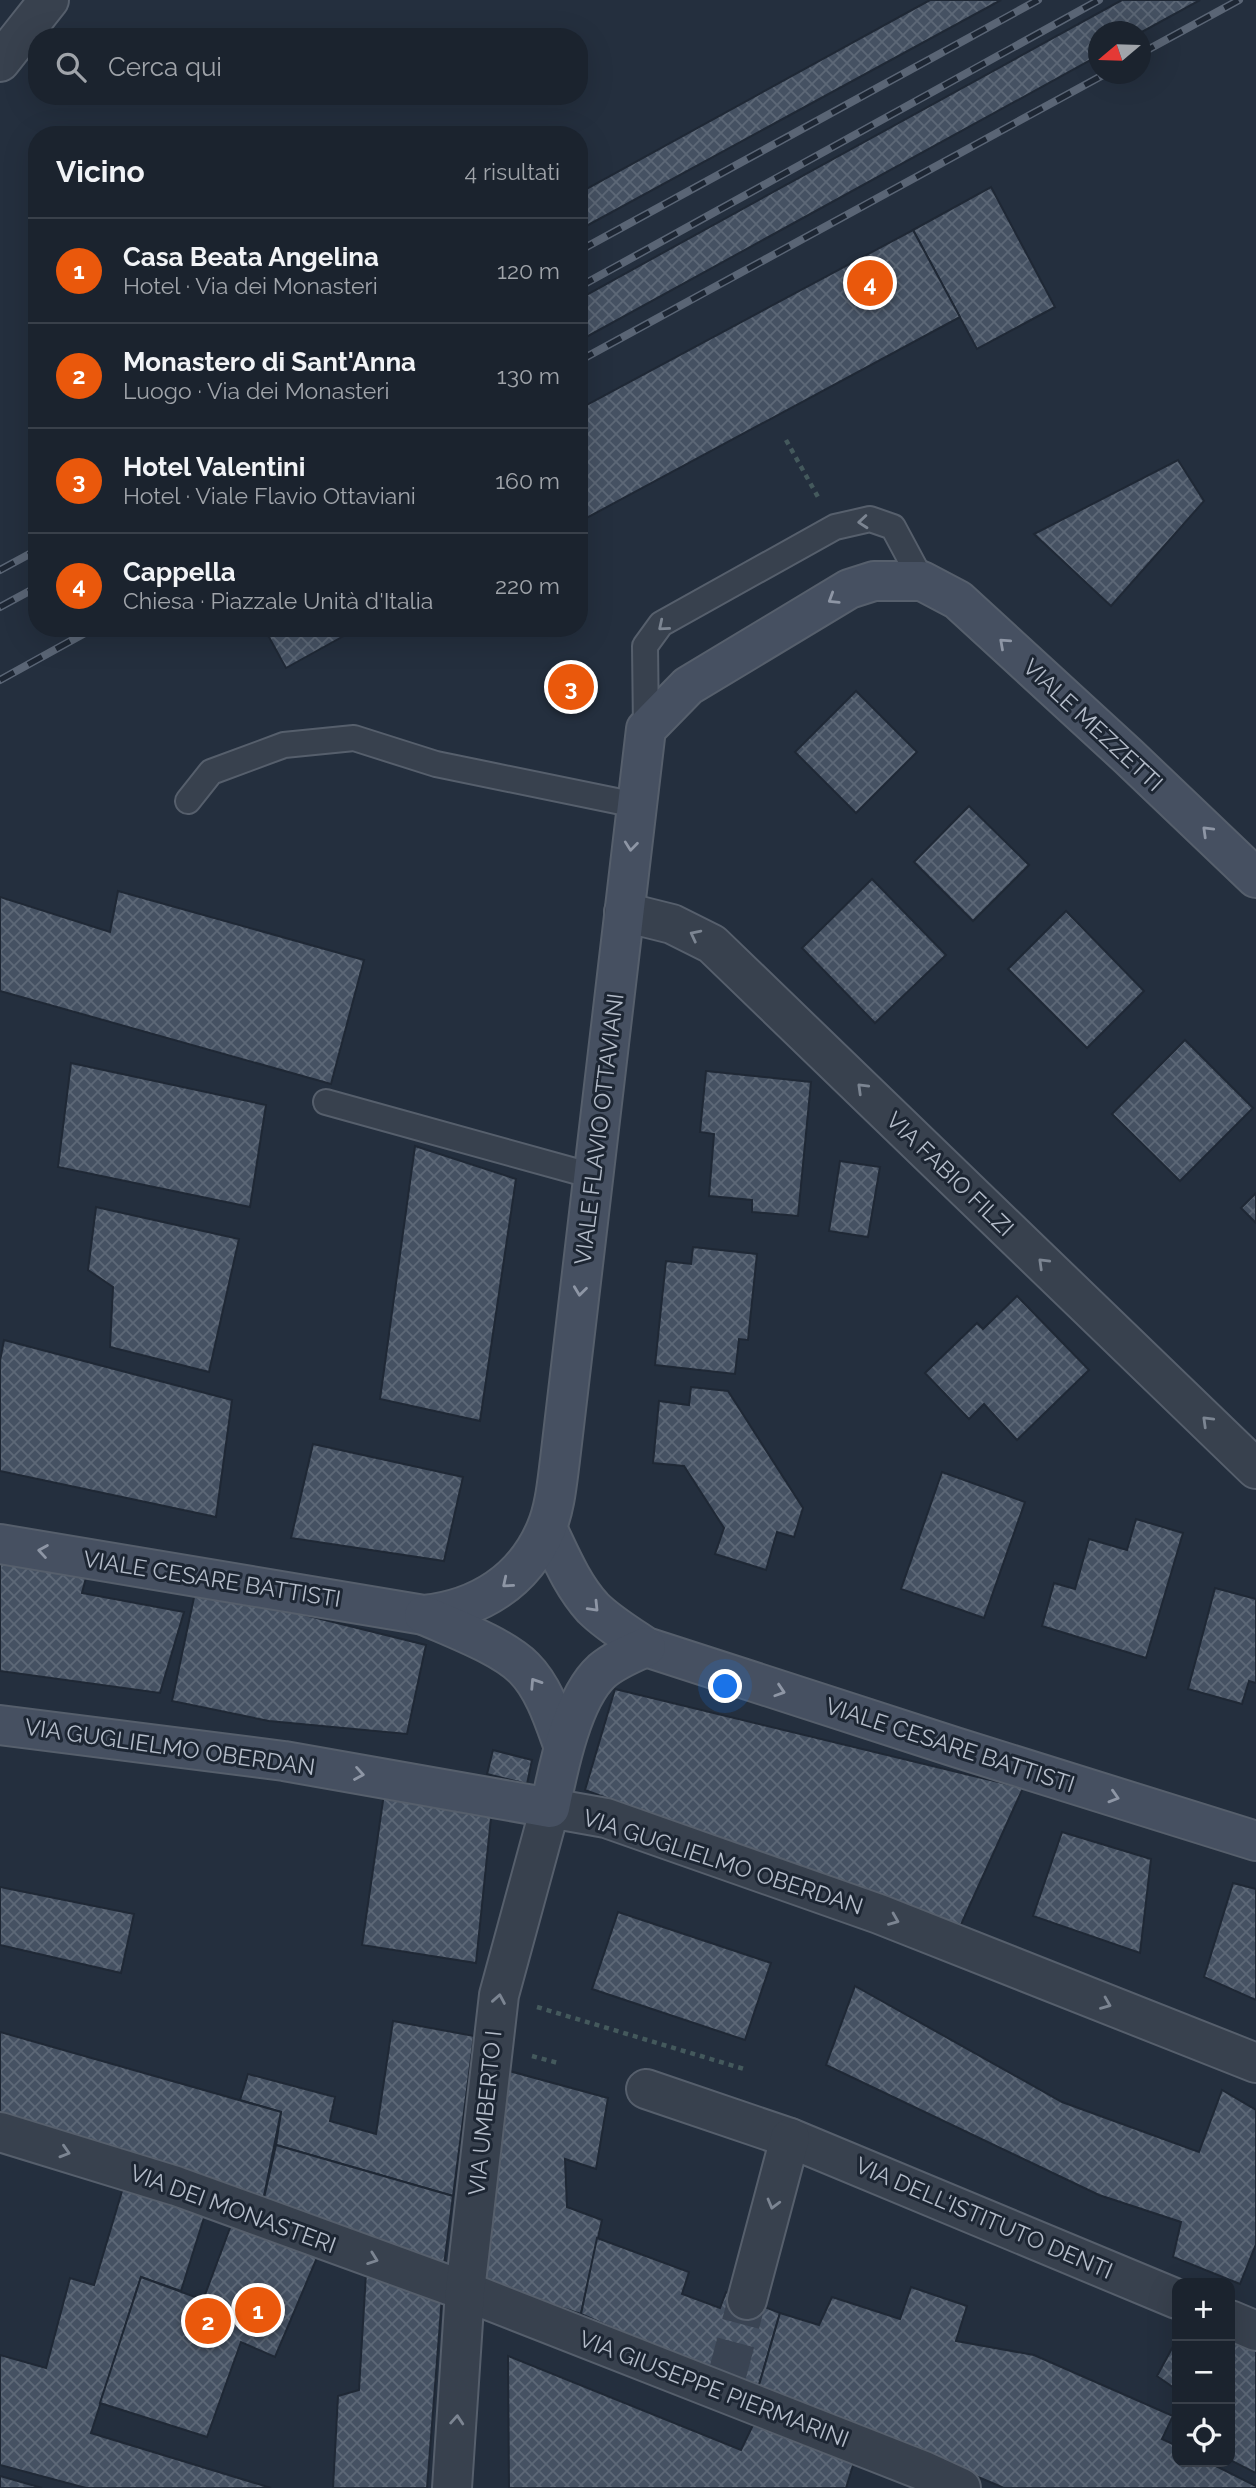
<!DOCTYPE html>
<html lang="it">
<head>
<meta charset="utf-8">
<style>
  :root { --surface:#1b232e; --page:#282f3a; --text:#f1f3f6; --muted:#a0a4aa; --line:#39404a; --accent:#ea580c }
  body { margin:0; font-family:Raleway,sans-serif; background:var(--page); color:var(--text) }
  .controls { position:absolute; right:21px; bottom:21px; display:grid; overflow:hidden; border-radius:14px; box-shadow:0 7px 28px #0002 }
  .controls button { width:63px; height:63px; display:grid; place-items:center; padding:0; border:0; border-bottom:2px solid var(--line); background:var(--surface); color:var(--text); font:35px sans-serif }
  .compass { position:absolute; left:1088px; top:21px; width:63px; height:63px; border-radius:50%; background:var(--surface); box-shadow:0 7px 28px #0002; rotate:251deg }
  .you { position:absolute; left:726px; top:1687px; width:24px; height:24px; margin:-18px; border:5px solid #fff; border-radius:50%; background:#1a73e8; box-shadow:0 0 0 10px #1a73e833 }
  .badge { display:grid; place-items:center; width:46px; height:46px; border-radius:50%; background:var(--accent); color:#fff; font-size:23px; font-weight:700 }
  .pin { position:absolute; translate:-50% -50%; border:4px solid #fff; box-shadow:0 2px 7px #0006 }
  .list { margin:0; padding:0; list-style:none }
  h2 { display:flex; justify-content:space-between; align-items:center; height:91px; margin:0; padding:0 28px; font-size:30px }
  h2 small { font-size:23px; font-weight:400; color:var(--muted) }
  .list li { display:grid; grid-template-columns:46px 1fr auto; gap:21px; align-items:center; box-sizing:border-box; height:105px; padding:0 28px; border-top:2px solid var(--line) }
  .list b { display:block; font-size:26px; white-space:nowrap }
  .list p { margin:0; font-size:23px; white-space:nowrap; color:var(--muted) }
  .list em { font-size:23px; font-style:normal; color:var(--muted) }
  .icon { flex:none; width:38px; height:38px; fill:none; stroke:currentColor; stroke-width:2; stroke-linecap:round; stroke-linejoin:round }
  .map { position:relative; flex:none; width:1256px; height:2488px; overflow:hidden }
  .search { position:absolute; background:var(--surface); box-shadow:0 7px 28px #0002; left:28px; top:28px; width:560px; height:77px; display:flex; align-items:center; gap:18px; box-sizing:border-box; padding:0 24px; border-radius:28px; color:var(--muted); font-size:26px }
  .panel { position:absolute; background:var(--surface); box-shadow:0 7px 28px #0002; left:28px; top:126px; width:560px; height:511px; border-radius:28px }
  .map>svg:first-child { display:block }
  .building { fill:url(#building-cross-hatch); stroke:#1f2835; stroke-width:2 }
  .lines { fill:none; stroke-linecap:round; stroke-linejoin:round }
  .street-tunnel { stroke:#3a4453; stroke-width:38; stroke-dasharray:38 19; stroke-linecap:butt }
  .lane-casing { stroke:#565f6c; stroke-width:28 }
  .street-casing { stroke:#565f6c; stroke-width:42 }
  .secondary-casing { stroke:#565f6c; stroke-width:42 }
  .path { stroke:#44595c; stroke-width:4.5; stroke-dasharray:5 5; stroke-linecap:butt }
  .lane { stroke:#38414e; stroke-width:24 }
  .street { stroke:#38414e; stroke-width:38 }
  .secondary { stroke:#465061; stroke-width:38 }
  .rail-casing { stroke:#5a6575; stroke-width:8 }
  .rail { stroke:#1d2633; stroke-width:5; stroke-dasharray:16; stroke-linecap:butt }
  .oneway { stroke:#7c8592 }
  .oneway2 { stroke:#8e96a5 }
  .labels { text-anchor:middle; stroke-width:6; stroke-linejoin:round; paint-order:stroke }
  .street-label { font-size:23px; fill:#b4bcc9; stroke:#1d2633 }
</style>
</head>
<body>
<div class="map">
<svg width="1256" height="2488" viewBox="0 0 1256 2488">
  <defs>
    <pattern id="building-cross-hatch" width="8" height="8" patternUnits="userSpaceOnUse" patternTransform="scale(1.75)"><rect width="8" height="8" fill="#455162"/><path d="M0 0l8 8M0 8l8-8" fill="none" stroke="#5d6877"/></pattern>
  </defs>
  <rect width="100%" height="100%" fill="#242f3e"/>
  <g class="building">
    <polygon points="930,0 1001,0 579,230 579,193"/>
    <polygon points="1122,0 1200,0 1140,33 1098,32 1098,56 579,341 579,299"/>
    <polygon points="991,187 1055,307 977,349 913,230"/>
    <polygon points="913,230 960,317 579,522 579,409"/>
    <polygon points="1178,460 1204,501 1111,606 1034,534"/>
    <polygon points="264,628 358,628 286,668"/>
    <polygon points="856,691 917,752 856,813 795,752"/>
    <polygon points="969,806 1029,865 973,921 914,862"/>
    <polygon points="872,879 946,955 875,1023 802,948"/>
    <polygon points="118,891 364,960 331,1084 0,991 0,897 110,932"/>
    <polygon points="1066,911 1144,991 1087,1048 1008,969"/>
    <polygon points="1185,1040 1253,1108 1180,1181 1112,1114"/>
    <polygon points="71,1063 266,1105 250,1207 58,1167"/>
    <polygon points="706,1071 811,1082 798,1216 752,1212 752,1200 709,1196 714,1134 700,1132"/>
    <polygon points="415,1146 516,1179 480,1421 380,1399"/>
    <polygon points="840,1161 880,1167 868,1237 829,1231"/>
    <polygon points="1256,1193 1256,1223 1241,1208"/>
    <polygon points="96,1207 239,1239 209,1372 110,1347 113,1287 88,1270"/>
    <polygon points="693,1247 757,1254 748,1340 739,1339 735,1374 655,1365 666,1261 691,1264"/>
    <polygon points="1017,1296 1089,1370 1017,1440 984,1404 969,1419 925,1373 977,1323 983,1329"/>
    <polygon points="4,1340 232,1400 216,1517 0,1471 0,1361"/>
    <polygon points="691,1387 728,1391 803,1508 794,1537 777,1532 766,1570 715,1554 724,1528 684,1466 653,1463 659,1401 689,1405"/>
    <polygon points="313,1444 463,1477 444,1561 291,1538"/>
    <polygon points="942,1472 1025,1502 984,1618 901,1589"/>
    <polygon points="1136,1519 1183,1533 1146,1658 1042,1626 1054,1583 1075,1589 1089,1539 1127,1550"/>
    <polygon points="0,1559 88,1570 82,1593 184,1612 160,1693 0,1671"/>
    <polygon points="196,1588 426,1645 407,1734 269,1721 172,1701"/>
    <polygon points="1215,1588 1256,1599 1256,1683 1249,1681 1242,1704 1188,1689"/>
    <polygon points="615,1689 1023,1788 959,1929 585,1790"/>
    <polygon points="493,1750 532,1760 527,1784 487,1774"/>
    <polygon points="385,1787 492,1808 476,1963 362,1945"/>
    <polygon points="1062,1832 1151,1859 1140,1953 1033,1916"/>
    <polygon points="1233,1883 1256,1889 1256,2000 1204,1977"/>
    <polygon points="0,1887 134,1914 121,1973 0,1945"/>
    <polygon points="618,1912 771,1963 745,2040 592,1989"/>
    <polygon points="855,1986 1062,2102 1199,2152 1222,2090 1256,2110 1256,2244 1240,2284 1173,2257 1181,2222 1099,2195 826,2065"/>
    <polygon points="393,2021 474,2036 453,2196 276,2145 281,2112 240,2100 248,2074 335,2097 330,2121 376,2134"/>
    <polygon points="0,2032 281,2112 261,2211 0,2128"/>
    <polygon points="502,2069 608,2098 596,2169 565,2159 567,2207 602,2220 581,2314 483,2282"/>
    <polygon points="276,2145 453,2196 443,2273 261,2211"/>
    <polygon points="125,2181 208,2205 181,2291 141,2277 91,2433 271,2488 86,2488 0,2465 0,2355 46,2368 70,2278 94,2285"/>
    <polygon points="233,2220 319,2253 275,2357 241,2342 207,2437 100,2403 141,2277 203,2300"/>
    <polygon points="597,2238 689,2272 682,2294 720,2308 726,2292 780,2313 757,2392 581,2314"/>
    <polygon points="366,2273 442,2297 427,2488 333,2488 338,2396 359,2390"/>
    <polygon points="911,2287 967,2306 956,2341 1034,2355 1173,2416 1162,2439 1177,2446 1177,2462 1208,2462 1256,2486 1256,2488 1004,2488 917,2451 757,2392 780,2313 819,2325 832,2297 900,2319"/>
    <polygon points="1230,2336 1256,2345 1256,2473 1230,2460"/>
    <polygon points="1177,2339 1177,2390 1157,2376"/>
    <polygon points="508,2356 741,2450 753,2425 854,2462 846,2488 509,2488"/>
    <polygon points="0,2476 42,2488 0,2488"/>
  </g>
  <g class="lines">
    <polyline class="street-tunnel" points="726,2379 747,2300"/>
    <g class="lane-casing">
      <g id="lane">
        <polyline points="646,729 645,646 661,624 835,527 870,519 893,527 922,581"/>
        <polyline points="188,801 211,772 284,745 354,738 436,764 636,805"/>
        <polyline points="326,1102 593,1176"/>
      </g>
    </g>
    <g class="street-casing">
      <g id="street">
        <polyline points="0,62 49,0"/>
        <polyline points="624,912 672,924 712,944 1256,1469"/>
        <polyline points="646,2089 790,2138 1177,2299"/>
        <polyline points="0,2132 176,2186 465,2291 924,2471 961,2488"/>
        <polyline points="747,2300 790,2138"/>
        <polyline points="1230,2320 1256,2331"/>
        <polyline points="452,2488 465,2291 499,1995 550,1808 606,1818 879,1914 1256,2063"/>
      </g>
    </g>
    <g class="secondary-casing">
      <g id="secondary">
        <path d="M547,1528C560,1555 572,1585 593,1608C608,1623 628,1635 646,1647L955,1747L1256,1841"/>
        <path d="M0,1544L424,1615C479,1609 524,1581 546,1529C555,1508 557,1483 560,1460L646,729L688,686L849,589L874,581H922L958,600L1128,756L1256,878"/>
        <path d="M424,1615C453,1628 502,1646 524,1668C544,1688 554,1720 563,1745"/>
        <path d="M0,1725L284,1761L550,1808C558,1769 572,1698 602,1671C615,1660 630,1654 646,1647"/>
      </g>
    </g>
    <g class="path">
      <polyline points="786,440 818,497"/>
      <polyline points="537,2007 744,2069"/>
      <polyline points="532,2056 558,2063"/>
    </g>
    <use href="#lane" class="lane"/>
    <use href="#street" class="street"/>
    <use href="#secondary" class="secondary"/>
    <g class="rail-casing">
      <g id="rail">
        <polyline points="1140,54 1239,0"/>
        <polyline points="579,251 1038,0"/>
        <polyline points="579,287 1099,0"/>
        <polyline points="579,361 1105,74"/>
        <polyline points="0,570 37,550"/>
        <polyline points="0,607 37,587"/>
        <polyline points="0,680 94,628"/>
      </g>
    </g>
    <use href="#rail" class="rail"/>
  </g>
  <defs><path id="oneway-chevron" d="M-2-3.5L2.5 0L-2 3.5" fill="none" stroke-width="1.6" stroke-linecap="round" stroke-linejoin="round" transform="scale(1.75)"/></defs>
  <g class="oneway">
    <use href="#oneway-chevron" transform="translate(863 522) rotate(175)"/>
    <use href="#oneway-chevron" transform="translate(663 626) rotate(140)"/>
    <use href="#oneway-chevron" transform="translate(695 935) rotate(-153)"/>
    <use href="#oneway-chevron" transform="translate(862 1088) rotate(-136)"/>
    <use href="#oneway-chevron" transform="translate(1043 1263) rotate(-136)"/>
    <use href="#oneway-chevron" transform="translate(1207 1421) rotate(-136)"/>
    <use href="#oneway-chevron" transform="translate(894 1920) rotate(22)"/>
    <use href="#oneway-chevron" transform="translate(499 1999) rotate(-80)"/>
    <use href="#oneway-chevron" transform="translate(1106 2004) rotate(22)"/>
    <use href="#oneway-chevron" transform="translate(65 2152) rotate(17)"/>
    <use href="#oneway-chevron" transform="translate(773 2204) rotate(105)"/>
    <use href="#oneway-chevron" transform="translate(373 2259) rotate(20)"/>
    <use href="#oneway-chevron" transform="translate(457 2420) rotate(-86)"/>
  </g>
  <g class="oneway2">
    <use href="#oneway-chevron" transform="translate(833 599) rotate(148)"/>
    <use href="#oneway-chevron" transform="translate(1004 643) rotate(-138)"/>
    <use href="#oneway-chevron" transform="translate(1207 831) rotate(-136)"/>
    <use href="#oneway-chevron" transform="translate(631 846) rotate(96)"/>
    <use href="#oneway-chevron" transform="translate(580 1291) rotate(97)"/>
    <use href="#oneway-chevron" transform="translate(43 1551) rotate(-171)"/>
    <use href="#oneway-chevron" transform="translate(507 1583) rotate(140)"/>
    <use href="#oneway-chevron" transform="translate(594 1607) rotate(46)"/>
    <use href="#oneway-chevron" transform="translate(535 1683) rotate(-123)"/>
    <use href="#oneway-chevron" transform="translate(780 1691) rotate(18)"/>
    <use href="#oneway-chevron" transform="translate(359 1774) rotate(10)"/>
    <use href="#oneway-chevron" transform="translate(1114 1797) rotate(17)"/>
  </g>
  <g class="labels">
    <g class="street-label">
      <text transform="translate(1093 725) rotate(43)" y="8">VIALE MEZZETTI</text>
      <text transform="translate(599 1129) rotate(-83)" y="8">VIALE FLAVIO OTTAVIANI</text>
      <text transform="translate(950 1174) rotate(44)" y="8">VIA FABIO FILZI</text>
      <text transform="translate(212 1579) rotate(9)" y="8">VIALE CESARE BATTISTI</text>
      <text transform="translate(950 1745) rotate(18)" y="8">VIALE CESARE BATTISTI</text>
      <text transform="translate(170 1747) rotate(8)" y="8">VIA GUGLIELMO OBERDAN</text>
      <text transform="translate(723 1862) rotate(18)" y="8">VIA GUGLIELMO OBERDAN</text>
      <text transform="translate(485 2113) rotate(-84)" y="8">VIA UMBERTO I</text>
      <text transform="translate(233 2209) rotate(20)" y="8">VIA DEI MONASTERI</text>
      <text transform="translate(984 2218) rotate(23)" y="8">VIA DELL'ISTITUTO DENTI</text>
      <text transform="translate(714 2389) rotate(21)" y="8">VIA GIUSEPPE PIERMARINI</text>
    </g>
  </g>
</svg>
<div class="controls">
<button>+</button>
<button>−</button>
<button><svg class="icon" aria-label="locate" viewBox="0 0 24 24"><circle cx="12" cy="12" r="6"/><path d="M12 2v4M12 18v4M2 12h4M18 12h4"/></svg></button>
</div>
<svg class="compass" viewBox="-18 -18 36 36"><path d="M0-13l5 13h-10z" fill="#e53935"/><path d="M0 13l5-13h-10z" fill="#a0a4aa"/></svg>
<div class="you"></div>
<div class="pin badge" style="left:258px;top:2310px">1</div>
<div class="pin badge" style="left:208px;top:2321px">2</div>
<div class="pin badge" style="left:571px;top:687px">3</div>
<div class="pin badge" style="left:870px;top:283px">4</div>
<div class="search"><svg class="icon" aria-label="search" viewBox="0 0 24 24"><circle cx="10" cy="10" r="6"/><path d="M15 15l6 6"/></svg>Cerca qui</div>
<section class="panel">
<h2>Vicino<small>4 risultati</small></h2>
<ul class="list">
<li><span class="badge">1</span><div><b>Casa Beata Angelina</b><p>Hotel · Via dei Monasteri</p></div><em>120 m</em></li>
<li><span class="badge">2</span><div><b>Monastero di Sant'Anna</b><p>Luogo · Via dei Monasteri</p></div><em>130 m</em></li>
<li><span class="badge">3</span><div><b>Hotel Valentini</b><p>Hotel · Viale Flavio Ottaviani</p></div><em>160 m</em></li>
<li><span class="badge">4</span><div><b>Cappella</b><p>Chiesa · Piazzale Unità d'Italia</p></div><em>220 m</em></li>
</ul>
</section>
</div>
</body>
</html>
